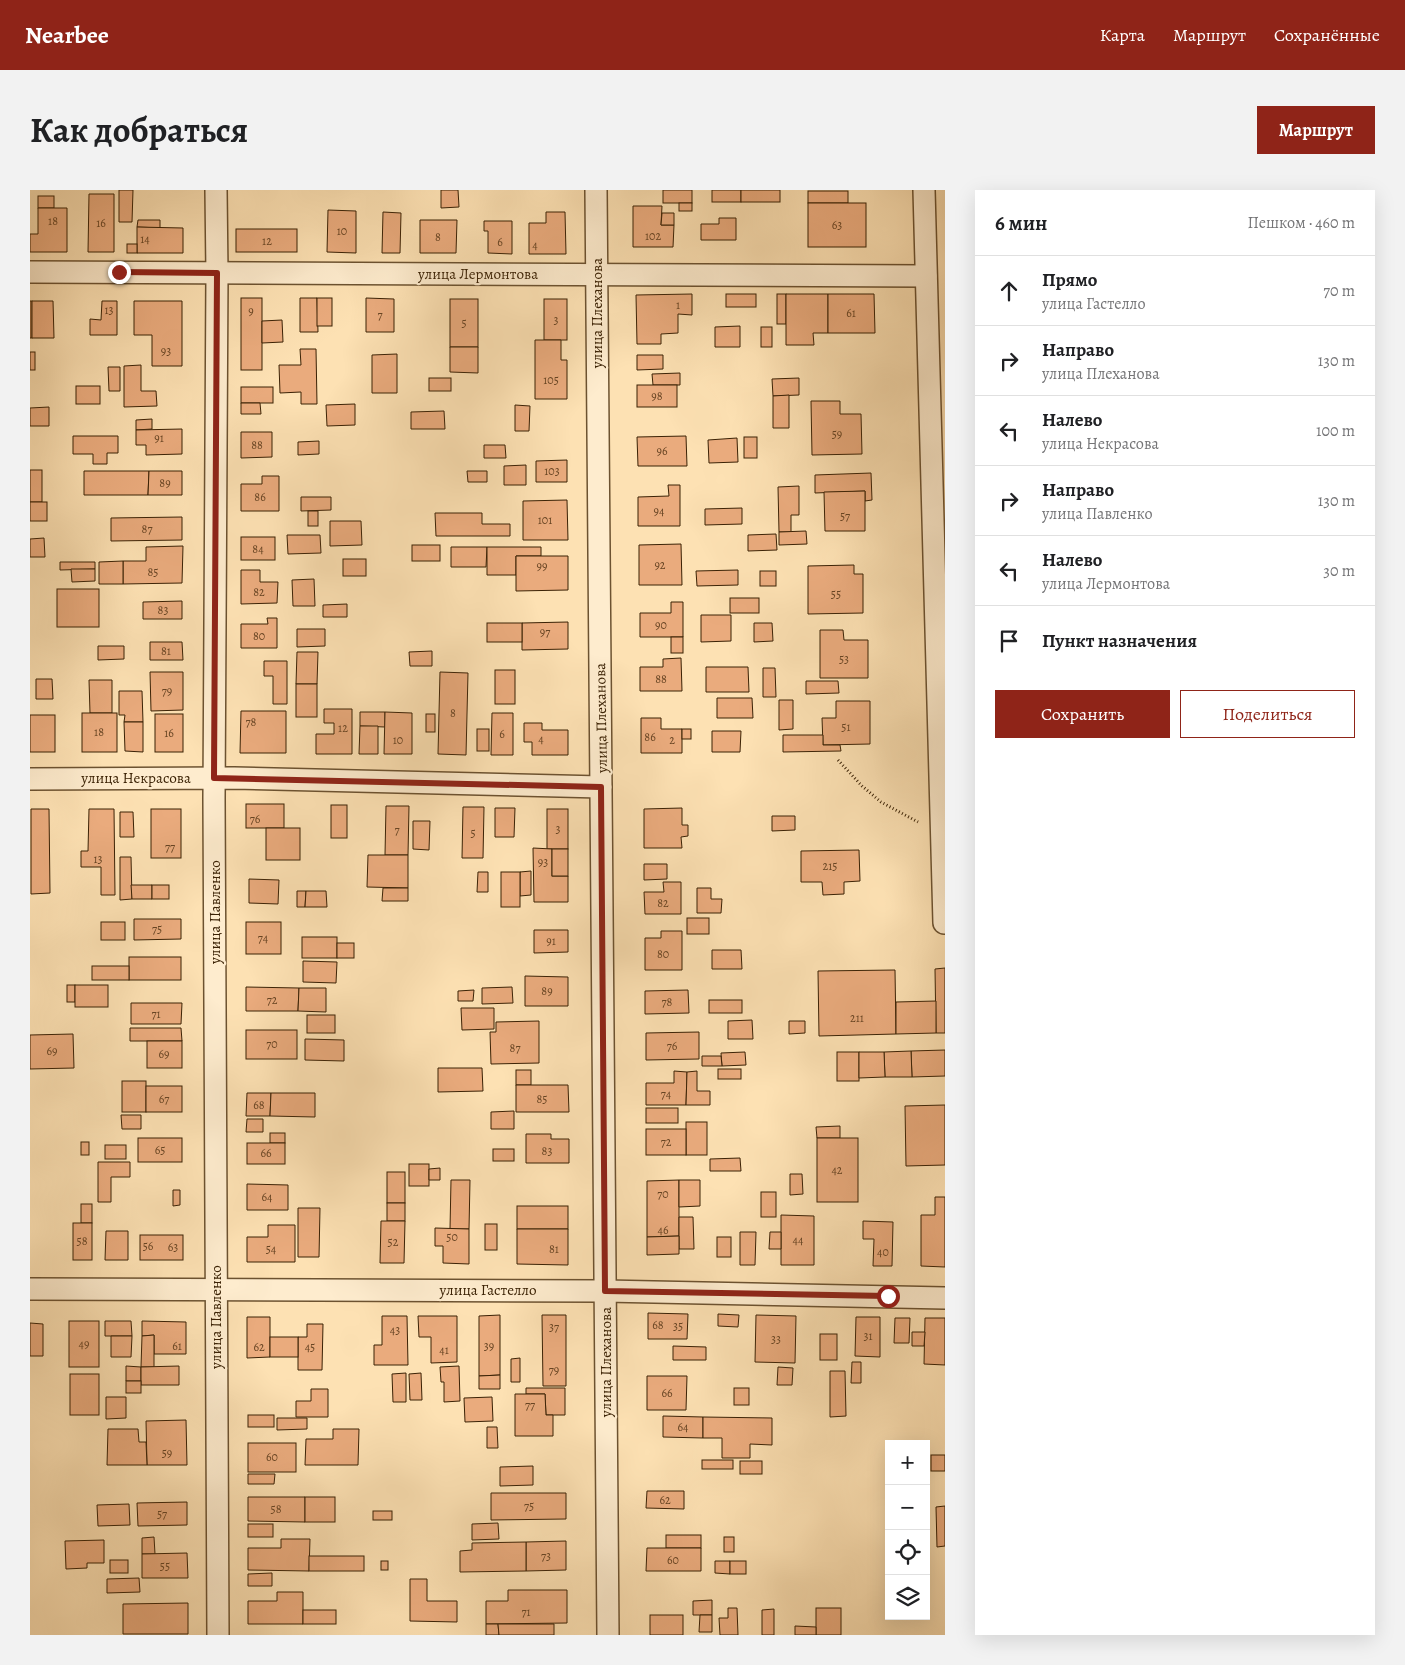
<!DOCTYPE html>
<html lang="ru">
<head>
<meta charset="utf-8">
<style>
  :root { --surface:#fff; --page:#f2f2f2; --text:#202124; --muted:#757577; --line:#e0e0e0; --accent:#8f2418 }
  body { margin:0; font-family:Alegreya,serif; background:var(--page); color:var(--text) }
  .controls { position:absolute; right:15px; bottom:15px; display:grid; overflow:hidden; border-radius:0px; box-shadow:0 5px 20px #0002 }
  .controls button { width:45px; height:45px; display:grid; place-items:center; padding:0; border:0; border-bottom:1px solid var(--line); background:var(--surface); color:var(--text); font:25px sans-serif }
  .stop { position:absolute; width:15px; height:15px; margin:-11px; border:4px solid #8f2418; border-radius:50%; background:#fff }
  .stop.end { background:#8f2418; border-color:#fff; box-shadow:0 1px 5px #0008 }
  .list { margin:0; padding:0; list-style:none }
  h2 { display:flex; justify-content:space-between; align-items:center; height:65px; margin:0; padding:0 20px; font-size:21px }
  h2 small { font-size:16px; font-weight:400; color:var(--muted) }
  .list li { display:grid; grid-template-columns:32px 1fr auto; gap:15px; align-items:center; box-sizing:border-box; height:70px; padding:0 20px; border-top:1px solid var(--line) }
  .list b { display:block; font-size:19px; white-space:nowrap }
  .list p { margin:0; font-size:16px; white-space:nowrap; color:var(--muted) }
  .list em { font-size:16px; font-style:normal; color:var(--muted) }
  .actions { display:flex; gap:10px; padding:15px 20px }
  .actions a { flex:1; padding:11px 0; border:1px solid var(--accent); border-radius:0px; text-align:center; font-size:18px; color:var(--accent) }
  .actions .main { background:var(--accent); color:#fff }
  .icon { flex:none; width:28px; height:28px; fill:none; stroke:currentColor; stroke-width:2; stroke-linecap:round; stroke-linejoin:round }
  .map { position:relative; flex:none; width:915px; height:1445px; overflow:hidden; border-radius:0px }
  header { display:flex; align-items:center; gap:30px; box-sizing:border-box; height:70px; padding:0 25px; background:var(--accent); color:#fff }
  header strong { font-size:24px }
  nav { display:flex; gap:28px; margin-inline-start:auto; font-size:18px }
  .intro { display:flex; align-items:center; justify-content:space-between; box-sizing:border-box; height:120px; padding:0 30px }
  h1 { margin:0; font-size:35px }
  .button { padding:12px 22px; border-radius:0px; background:var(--accent); color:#fff; font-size:18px; font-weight:700 }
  main { display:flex; gap:30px; padding:0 30px }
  aside { flex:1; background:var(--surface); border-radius:0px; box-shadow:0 5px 20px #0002 }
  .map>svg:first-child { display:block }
  .building { fill:#eaab7d; stroke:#3b2205 }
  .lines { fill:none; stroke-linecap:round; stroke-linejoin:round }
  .street-casing { stroke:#6c5230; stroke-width:24 }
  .path { stroke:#3b2205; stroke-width:3; stroke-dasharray:1 2.5; stroke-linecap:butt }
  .street { stroke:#feecce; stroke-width:21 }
  .route { stroke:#8f2418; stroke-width:6 }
  .labels { text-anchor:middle; stroke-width:4.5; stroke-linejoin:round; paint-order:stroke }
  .number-label { font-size:12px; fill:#674423 }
  .street-label { font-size:15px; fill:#3b2205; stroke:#feecce }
</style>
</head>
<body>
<header>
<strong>Nearbee</strong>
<nav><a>Карта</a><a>Маршрут</a><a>Сохранённые</a></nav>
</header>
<div class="intro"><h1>Как добраться</h1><a class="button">Маршрут</a></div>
<main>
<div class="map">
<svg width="915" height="1445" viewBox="0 0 915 1445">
  <rect width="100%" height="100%" fill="#fde1b3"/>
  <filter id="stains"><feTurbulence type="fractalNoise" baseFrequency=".004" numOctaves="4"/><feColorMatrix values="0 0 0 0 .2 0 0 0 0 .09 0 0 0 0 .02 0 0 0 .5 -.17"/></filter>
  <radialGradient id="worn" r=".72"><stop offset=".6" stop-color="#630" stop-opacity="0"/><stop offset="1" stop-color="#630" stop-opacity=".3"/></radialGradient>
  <g class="building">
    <polygon points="89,0 103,0 102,32 89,32"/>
    <polygon points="411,0 428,0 429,17 411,18"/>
    <rect x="633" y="0" width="29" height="13"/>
    <rect x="682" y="0" width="29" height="12"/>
    <rect x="711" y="0" width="39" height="12"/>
    <rect x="778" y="1" width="40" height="12"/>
    <polygon points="59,4 84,4 84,62 58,62"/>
    <rect x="8" y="6" width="16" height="12"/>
    <rect x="649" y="13" width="13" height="8"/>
    <rect x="778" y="13" width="58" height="44"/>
    <polygon points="603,16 632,16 631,35 644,35 643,57 603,57"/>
    <polygon points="8,18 37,18 37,62 0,62 0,44 8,44"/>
    <polygon points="298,20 326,21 326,63 297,62"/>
    <polygon points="353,22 371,23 370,63 352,63"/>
    <polygon points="516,22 535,22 536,64 499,64 499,33 516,33"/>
    <polygon points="632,23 644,23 644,35 631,35"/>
    <polygon points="689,28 706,28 706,50 671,50 671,34 689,34"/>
    <polygon points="108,30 130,30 130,38 107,37"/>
    <polygon points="390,30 427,30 426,63 390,63"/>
    <polygon points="454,31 482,31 482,64 458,63 458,41 454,41"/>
    <polygon points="107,37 153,38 153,63 107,63"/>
    <rect x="206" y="39" width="61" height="23"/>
    <rect x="97" y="54" width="10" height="9"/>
    <polygon points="662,104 662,125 648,124 648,143 631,144 631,154 607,154 606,105"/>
    <rect x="696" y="104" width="30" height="13"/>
    <rect x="747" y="104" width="9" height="30"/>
    <polygon points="756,104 798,104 798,143 783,143 784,155 756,155"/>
    <polygon points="798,104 844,104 845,143 798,143"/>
    <rect x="211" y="108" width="21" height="72"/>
    <polygon points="270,108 287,108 288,142 270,142"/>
    <rect x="287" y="108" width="15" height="28"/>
    <polygon points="336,108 364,109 364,142 336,142"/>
    <rect x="420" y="109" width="28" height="48"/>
    <rect x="514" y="109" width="23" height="41"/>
    <rect x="0" y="111" width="2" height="37"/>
    <polygon points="2,111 23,111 24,148 2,148"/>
    <polygon points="72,111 87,111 87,145 60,145 60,129 71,130"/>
    <polygon points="104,111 152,111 152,176 122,176 122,145 104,145"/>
    <polygon points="252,130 253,152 232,153 232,131"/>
    <polygon points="710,136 710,157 685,157 685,137"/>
    <rect x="731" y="137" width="11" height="20"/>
    <polygon points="505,150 531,150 531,170 537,170 537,209 505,209"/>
    <polygon points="420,157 448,157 448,183 420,182"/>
    <polygon points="270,159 286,159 287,214 271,214 271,202 250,203 249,175 271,175"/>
    <rect x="0" y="162" width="5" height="18"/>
    <polygon points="367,164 367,203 342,203 342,165"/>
    <polygon points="607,165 633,165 633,179 607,180"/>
    <polygon points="111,175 111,201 126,201 127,216 94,217 94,176"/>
    <polygon points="78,177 90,177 90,201 79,201"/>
    <polygon points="650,183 650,195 623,195 622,184"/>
    <rect x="399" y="188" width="22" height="13"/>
    <polygon points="769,188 769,205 743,206 742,189"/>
    <rect x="607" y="195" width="40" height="22"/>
    <rect x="46" y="196" width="24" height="18"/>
    <rect x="211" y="197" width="32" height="16"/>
    <polygon points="759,205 759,238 743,238 743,206"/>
    <polygon points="781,211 810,211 810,224 831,224 832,264 782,265"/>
    <polygon points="211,213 230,213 231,224 211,224"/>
    <polygon points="325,214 325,235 297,236 296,215"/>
    <polygon points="485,215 500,216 499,241 485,241"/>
    <polygon points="19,217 19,236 0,236 0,218"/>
    <polygon points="414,221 415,239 381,239 381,222"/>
    <polygon points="122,229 122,239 106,240 106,230"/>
    <polygon points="152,239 152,264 116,265 116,255 106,255 106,240"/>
    <polygon points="211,242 242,242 242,267 211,268"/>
    <polygon points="43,246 88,246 88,263 77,263 77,274 63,274 63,264 43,264"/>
    <polygon points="656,246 657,276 608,276 607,247"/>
    <rect x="714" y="247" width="13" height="21"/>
    <polygon points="707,248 708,272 679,273 678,250"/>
    <polygon points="289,251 289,264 268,265 268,252"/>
    <polygon points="454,255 475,255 476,268 454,268"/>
    <polygon points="537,270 537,292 506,292 506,271"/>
    <polygon points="496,275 496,295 474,295 474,276"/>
    <rect x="0" y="280" width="12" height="32"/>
    <polygon points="54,281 119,281 118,305 54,305"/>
    <polygon points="119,281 152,281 152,305 118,305"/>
    <polygon points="437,281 457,281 457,292 438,292"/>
    <polygon points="841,283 842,310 835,311 835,301 785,303 785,285"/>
    <polygon points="232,286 249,286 249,321 211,321 211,294 232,294"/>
    <polygon points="638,295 650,295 650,336 608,336 608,307 639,306"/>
    <polygon points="769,296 769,325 761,325 761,342 749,342 748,297"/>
    <polygon points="835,301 835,341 795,341 794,302"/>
    <polygon points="271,307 301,307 301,320 271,321"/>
    <polygon points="537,310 538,350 493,350 493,311"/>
    <rect x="0" y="312" width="17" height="19"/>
    <polygon points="712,318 712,334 675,335 675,319"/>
    <rect x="278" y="321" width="10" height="15"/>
    <polygon points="405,323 452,323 452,334 480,334 480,346 406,346"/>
    <polygon points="152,327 152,350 81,351 81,328"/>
    <polygon points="300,331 331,331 332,355 300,356"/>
    <polygon points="776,341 777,354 749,355 749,342"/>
    <polygon points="746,344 747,360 718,361 718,345"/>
    <polygon points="257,345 290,345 291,363 258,364"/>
    <rect x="211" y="347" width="34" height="23"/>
    <polygon points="14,348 15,367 0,367 0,349"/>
    <polygon points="651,354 652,395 609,395 609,355"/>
    <rect x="382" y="355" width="28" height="16"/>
    <polygon points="153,356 152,393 93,394 93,371 116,371 116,357"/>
    <polygon points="421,357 457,357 456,377 421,377"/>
    <polygon points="457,357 511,357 511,366 486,366 486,385 457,385"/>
    <polygon points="486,366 538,366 538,400 486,401"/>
    <rect x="313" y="369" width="23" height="17"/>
    <polygon points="93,371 93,394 69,394 69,372"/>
    <polygon points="30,372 65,372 65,379 30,380"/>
    <polygon points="824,375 824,384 833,384 833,423 778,424 778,376"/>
    <polygon points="41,379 65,379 65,391 42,392"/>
    <polygon points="211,380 230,380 230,392 248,392 247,413 211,414"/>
    <polygon points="708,380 708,395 667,396 666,381"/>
    <rect x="730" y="381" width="16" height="15"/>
    <polygon points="284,389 285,416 263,416 262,390"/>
    <rect x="27" y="399" width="42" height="38"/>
    <rect x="700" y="408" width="29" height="15"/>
    <polygon points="152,411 152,429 113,429 113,412"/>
    <polygon points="641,412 653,412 653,447 610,447 610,423 641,423"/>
    <polygon points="317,414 317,427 293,427 293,415"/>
    <polygon points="671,425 701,425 701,451 671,452"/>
    <polygon points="237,428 247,428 247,458 211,458 211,434 238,434"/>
    <polygon points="538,432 538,459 492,460 492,433"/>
    <rect x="457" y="433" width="35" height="19"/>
    <polygon points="724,433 742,433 743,451 724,452"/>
    <polygon points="267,439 295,439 295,456 267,457"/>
    <polygon points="790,440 813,440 814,450 838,450 838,488 790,488"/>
    <rect x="641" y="447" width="12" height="16"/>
    <polygon points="120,452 152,452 153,470 120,470"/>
    <polygon points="68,456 94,456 94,469 68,470"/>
    <polygon points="402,461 402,476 380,476 379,462"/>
    <polygon points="267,462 288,462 287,494 266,494"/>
    <polygon points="651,468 652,501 610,501 610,477 633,477 633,469"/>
    <polygon points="234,471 257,471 257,514 243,514 243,486 234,486"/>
    <polygon points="676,477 718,477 719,502 676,502"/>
    <polygon points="733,478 745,478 746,507 733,507"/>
    <rect x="465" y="480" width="20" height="34"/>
    <polygon points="120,482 153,482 153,520 121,521"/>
    <polygon points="410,482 438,483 436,565 408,564"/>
    <polygon points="6,489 22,489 23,509 6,509"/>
    <polygon points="59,490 82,490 82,523 60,523"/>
    <polygon points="776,491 808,491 809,503 776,504"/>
    <rect x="266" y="494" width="21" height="33"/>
    <polygon points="89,501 112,501 113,532 94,532 95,525 89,525"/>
    <polygon points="687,508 722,508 723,528 687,528"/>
    <polygon points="749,510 763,510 763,539 749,540"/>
    <polygon points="806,511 840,511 840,554 793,555 792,528 806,528"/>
    <polygon points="294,519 322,519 322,564 286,564 286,544 304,544 304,533 294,533"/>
    <polygon points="211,521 256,521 256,563 210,563"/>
    <polygon points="330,522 355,522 355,537 330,536"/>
    <polygon points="355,522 382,523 382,564 354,564"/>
    <rect x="52" y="523" width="35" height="39"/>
    <polygon points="462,523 483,523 483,565 461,565"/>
    <rect x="125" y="524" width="28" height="38"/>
    <rect x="396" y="524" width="9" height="18"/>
    <rect x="0" y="525" width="25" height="37"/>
    <polygon points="611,528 631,528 631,539 652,539 652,563 611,563"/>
    <polygon points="94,532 113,532 113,562 95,561"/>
    <polygon points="494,533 512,533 512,540 538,540 538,565 502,565 502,552 494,552"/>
    <polygon points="330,536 348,536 348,564 329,564"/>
    <rect x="447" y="539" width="12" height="22"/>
    <rect x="652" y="539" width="9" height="10"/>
    <polygon points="682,541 711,541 710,562 682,562"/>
    <polygon points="753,545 793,545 793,555 810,555 811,561 753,562"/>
    <rect x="216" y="614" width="38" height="24"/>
    <rect x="301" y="615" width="16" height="33"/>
    <polygon points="356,616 379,616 378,665 355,665"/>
    <polygon points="433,617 454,617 453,668 432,668"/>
    <polygon points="465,618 485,618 484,647 465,647"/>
    <polygon points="652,618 652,635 658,635 658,646 651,647 652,658 614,658 614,619"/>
    <polygon points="1,619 19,619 20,703 1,704"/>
    <polygon points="59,619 84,619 85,705 71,705 71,677 51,677 51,661 58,661"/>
    <rect x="121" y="619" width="30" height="49"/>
    <rect x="517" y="619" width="21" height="40"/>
    <polygon points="90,622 103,622 104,647 90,647"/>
    <polygon points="742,626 765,626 765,640 742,641"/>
    <polygon points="383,631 400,631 399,660 383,659"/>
    <rect x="236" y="638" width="34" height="32"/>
    <polygon points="503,658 522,659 522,686 538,686 538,712 504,712"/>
    <rect x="522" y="659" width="16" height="27"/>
    <polygon points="829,660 830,691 814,692 814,704 793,705 792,692 771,692 771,661"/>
    <polygon points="338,665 378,665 378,698 337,697"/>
    <polygon points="90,667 101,667 102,709 90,710"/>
    <polygon points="614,674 637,674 637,689 614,690"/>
    <polygon points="501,681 501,705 490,706 490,682"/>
    <polygon points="448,682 458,682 458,702 447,702"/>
    <rect x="471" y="682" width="19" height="35"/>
    <polygon points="219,689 249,690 248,714 219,713"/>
    <polygon points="633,692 651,692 651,724 615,724 614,702 634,702"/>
    <polygon points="101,695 122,695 122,709 102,709"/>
    <rect x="122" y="695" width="17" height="14"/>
    <polygon points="353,698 378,698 378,711 352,711"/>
    <polygon points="667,698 681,698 681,709 692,709 691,723 667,723"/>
    <polygon points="267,701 276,701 275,717 267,717"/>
    <polygon points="276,701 296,701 297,717 275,717"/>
    <rect x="657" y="728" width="22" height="16"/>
    <polygon points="104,729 151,729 151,749 104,750"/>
    <rect x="71" y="732" width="24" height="18"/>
    <rect x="216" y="732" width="35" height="32"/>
    <polygon points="504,740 538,740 538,762 504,763"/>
    <polygon points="631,741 652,741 652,780 615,780 615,748 631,748"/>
    <rect x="272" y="747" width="35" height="21"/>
    <rect x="307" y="753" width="17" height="15"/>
    <polygon points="682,760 711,760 712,779 682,779"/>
    <rect x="99" y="767" width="52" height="23"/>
    <polygon points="273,771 307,772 306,793 273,792"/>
    <rect x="62" y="776" width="37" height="14"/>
    <polygon points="915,778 915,843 906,843 905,779"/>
    <polygon points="865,780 866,844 789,846 788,781"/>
    <polygon points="495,786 538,787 538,816 495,816"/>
    <rect x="37" y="795" width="8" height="17"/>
    <rect x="45" y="795" width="33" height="22"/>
    <polygon points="216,797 269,798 268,821 216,821"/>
    <polygon points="482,797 483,813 452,814 452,798"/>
    <polygon points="269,798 296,798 296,822 268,821"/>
    <polygon points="444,800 443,811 428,811 428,801"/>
    <polygon points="658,800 659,823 615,824 615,801"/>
    <rect x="679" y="810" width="33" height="13"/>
    <polygon points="906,811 906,843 866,844 866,812"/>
    <polygon points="101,813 152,813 151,834 101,834"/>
    <polygon points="431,818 464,818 464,839 432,840"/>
    <rect x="277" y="825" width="28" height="18"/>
    <polygon points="722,830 723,849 698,849 698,831"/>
    <polygon points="509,831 509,873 461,874 460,842 466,842 466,832"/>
    <polygon points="759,831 775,831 775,843 759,844"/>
    <polygon points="100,838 151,838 152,851 100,851"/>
    <rect x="216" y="840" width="51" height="29"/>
    <polygon points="669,842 669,869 616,870 616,843"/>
    <polygon points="43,844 44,878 0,879 0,845"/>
    <polygon points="275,849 314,850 314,871 275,870"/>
    <rect x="117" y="851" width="35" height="27"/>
    <polygon points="915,860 915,886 882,887 881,861"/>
    <polygon points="881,861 882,887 855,887 854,862"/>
    <polygon points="715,862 716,875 692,876 691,863"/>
    <rect x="807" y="862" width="22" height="29"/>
    <polygon points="829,862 854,862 855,887 829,888"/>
    <polygon points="672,866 691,866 692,876 672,876"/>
    <polygon points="408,878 452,878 453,901 408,902"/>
    <rect x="688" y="879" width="23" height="10"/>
    <rect x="486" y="880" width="15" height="15"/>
    <polygon points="644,881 657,882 656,915 616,915 616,893 644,893"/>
    <polygon points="667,881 667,901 680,901 680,915 656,915 657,882"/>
    <rect x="92" y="891" width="24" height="31"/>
    <polygon points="486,895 538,895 539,922 486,922"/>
    <rect x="116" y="896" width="36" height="26"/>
    <polygon points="217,903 241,903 240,926 216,926"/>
    <polygon points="241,903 285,903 285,927 240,926"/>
    <polygon points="915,915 915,975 876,976 875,916"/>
    <rect x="616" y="918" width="32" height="15"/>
    <polygon points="484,921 484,939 461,939 461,922"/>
    <polygon points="91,925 111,925 111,939 92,939"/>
    <polygon points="217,929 233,929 233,942 216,942"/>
    <rect x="656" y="932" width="21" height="33"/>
    <polygon points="810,936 810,948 787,948 786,937"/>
    <rect x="616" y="939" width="40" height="26"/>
    <rect x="240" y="943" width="15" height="10"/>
    <polygon points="496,944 521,944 521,949 539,949 539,973 496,973"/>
    <rect x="108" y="948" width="44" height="24"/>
    <rect x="787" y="948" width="41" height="64"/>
    <rect x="51" y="952" width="8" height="13"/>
    <rect x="217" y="953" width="38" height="21"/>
    <rect x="75" y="955" width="21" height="14"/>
    <rect x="463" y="959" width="21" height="12"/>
    <polygon points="710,968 711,981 680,981 680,969"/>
    <polygon points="68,972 100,972 100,987 81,987 81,1012 68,1012"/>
    <rect x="379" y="974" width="20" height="22"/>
    <polygon points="410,978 410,990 399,990 399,979"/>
    <rect x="357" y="982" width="18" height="31"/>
    <polygon points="760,984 772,984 773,1004 760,1005"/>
    <polygon points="421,990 440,990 439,1039 420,1039"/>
    <polygon points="649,990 649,1046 617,1047 617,991"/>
    <polygon points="649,990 670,990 670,1016 649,1017"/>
    <polygon points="217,994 258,995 258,1020 217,1020"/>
    <polygon points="143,1000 150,1000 150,1015 143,1016"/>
    <rect x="731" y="1002" width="15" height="25"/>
    <polygon points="905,1007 915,1007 915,1077 891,1076 891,1025 905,1025"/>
    <rect x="357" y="1013" width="18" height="18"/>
    <rect x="51" y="1014" width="11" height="19"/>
    <rect x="487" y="1016" width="51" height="23"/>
    <polygon points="268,1018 290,1018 289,1067 268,1067"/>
    <polygon points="751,1025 784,1026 784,1075 751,1075"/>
    <polygon points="649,1027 663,1027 664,1059 649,1059"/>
    <polygon points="351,1031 375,1031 374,1073 350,1073"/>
    <polygon points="833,1031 863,1032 862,1076 843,1076 844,1049 833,1049"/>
    <rect x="43" y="1033" width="19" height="37"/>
    <rect x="455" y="1034" width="12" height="26"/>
    <polygon points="238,1035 265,1035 265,1072 217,1072 217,1047 238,1047"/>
    <polygon points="405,1038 439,1039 439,1074 413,1073 413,1056 405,1056"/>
    <polygon points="487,1039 538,1039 538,1075 487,1074"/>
    <polygon points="76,1041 98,1041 98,1070 75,1070"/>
    <polygon points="710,1042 726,1042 725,1075 710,1075"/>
    <polygon points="740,1042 751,1042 751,1059 739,1059"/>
    <rect x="110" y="1045" width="43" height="25"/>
    <polygon points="649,1046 649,1064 617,1065 617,1047"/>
    <rect x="687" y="1047" width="14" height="20"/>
    <polygon points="618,1123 658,1124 657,1149 618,1149"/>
    <polygon points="688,1124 709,1125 708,1137 688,1136"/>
    <polygon points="470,1125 470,1185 449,1186 449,1126"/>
    <polygon points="512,1125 536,1125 536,1196 513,1196"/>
    <polygon points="726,1125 766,1126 765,1173 725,1172"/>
    <polygon points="352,1126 377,1126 378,1175 344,1175 344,1155 352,1155"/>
    <polygon points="388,1126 427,1126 427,1172 401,1173 401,1147 389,1147"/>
    <polygon points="217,1127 240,1127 240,1167 217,1168"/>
    <polygon points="826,1127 850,1127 850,1167 825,1166"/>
    <polygon points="865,1128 880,1128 879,1153 864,1153"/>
    <polygon points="895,1128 915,1128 915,1175 894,1174"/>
    <rect x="39" y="1131" width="30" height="46"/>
    <polygon points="75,1131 101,1131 102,1146 75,1146"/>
    <polygon points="112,1131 156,1132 156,1164 124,1164 124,1145 112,1146"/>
    <polygon points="0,1133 13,1134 13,1166 0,1166"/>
    <polygon points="277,1134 293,1134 292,1180 268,1180 268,1147 277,1147"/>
    <polygon points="882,1142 895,1142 894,1156 882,1156"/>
    <rect x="790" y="1144" width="17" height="26"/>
    <polygon points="124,1145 124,1177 111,1177 112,1146"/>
    <polygon points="81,1146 102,1146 101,1167 81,1167"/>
    <rect x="240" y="1147" width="28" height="20"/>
    <polygon points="643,1156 676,1157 676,1170 643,1170"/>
    <polygon points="490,1168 490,1192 481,1192 481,1169"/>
    <polygon points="822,1172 831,1172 831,1193 821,1193"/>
    <polygon points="96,1176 111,1177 111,1191 96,1191"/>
    <polygon points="149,1176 149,1195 111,1195 111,1177"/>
    <polygon points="429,1176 430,1211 414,1212 414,1192 411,1192 410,1177"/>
    <polygon points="748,1177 763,1178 762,1195 747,1195"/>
    <polygon points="800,1181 815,1181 816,1226 800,1227"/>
    <polygon points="376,1183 376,1212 363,1212 362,1184"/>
    <polygon points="391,1183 392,1210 380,1210 379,1184"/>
    <rect x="40" y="1184" width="29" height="41"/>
    <polygon points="470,1185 470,1199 449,1199 449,1186"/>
    <polygon points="617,1186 657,1186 656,1220 617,1220"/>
    <rect x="96" y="1191" width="15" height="12"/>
    <polygon points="496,1198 535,1198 535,1225 516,1225 515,1204 496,1204"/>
    <rect x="704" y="1198" width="15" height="17"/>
    <polygon points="281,1199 298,1199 298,1227 266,1227 266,1211 281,1211"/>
    <polygon points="485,1204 515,1204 516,1225 523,1225 523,1246 485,1246"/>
    <polygon points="76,1207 96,1207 96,1228 76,1229"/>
    <polygon points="462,1207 463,1231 435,1232 434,1208"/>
    <rect x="218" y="1225" width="26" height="12"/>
    <polygon points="633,1226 673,1227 673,1248 633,1247"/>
    <polygon points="673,1227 742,1228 742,1255 720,1254 720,1268 692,1268 692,1248 673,1248"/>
    <polygon points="247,1228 277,1228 277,1239 247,1240"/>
    <polygon points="156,1230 157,1275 117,1275 116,1231"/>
    <polygon points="457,1237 467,1237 468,1258 457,1258"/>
    <polygon points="78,1239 108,1239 109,1252 116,1252 117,1275 77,1275"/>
    <polygon points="303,1239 329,1239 328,1275 275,1275 276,1249 303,1249"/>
    <rect x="218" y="1253" width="48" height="29"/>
    <rect x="901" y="1265" width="14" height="16"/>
    <rect x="672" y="1270" width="31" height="9"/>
    <rect x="710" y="1271" width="22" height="13"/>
    <polygon points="503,1276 503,1295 470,1296 470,1277"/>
    <polygon points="218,1284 245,1284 244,1294 218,1294"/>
    <polygon points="617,1301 654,1301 654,1319 616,1318"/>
    <polygon points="461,1303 536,1303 536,1329 461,1330"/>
    <polygon points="218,1307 275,1307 275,1332 218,1331"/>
    <rect x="275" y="1307" width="30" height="25"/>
    <polygon points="157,1312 157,1335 108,1336 107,1313"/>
    <polygon points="99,1314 100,1335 68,1336 67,1315"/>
    <polygon points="915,1316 915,1356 907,1357 906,1317"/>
    <rect x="343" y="1321" width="19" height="9"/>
    <polygon points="468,1333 469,1349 442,1350 442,1334"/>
    <rect x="218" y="1334" width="25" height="13"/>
    <rect x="636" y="1345" width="35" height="13"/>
    <polygon points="124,1347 125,1364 112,1364 112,1348"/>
    <rect x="694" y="1347" width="10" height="15"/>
    <polygon points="251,1349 280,1349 279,1381 218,1380 218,1358 251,1358"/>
    <polygon points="74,1350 74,1373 57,1373 57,1378 36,1379 35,1351"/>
    <polygon points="536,1351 536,1380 496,1381 496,1352"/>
    <polygon points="496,1352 496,1381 430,1382 430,1361 442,1360 442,1353"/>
    <polygon points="617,1358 671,1358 671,1381 616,1381"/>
    <polygon points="157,1363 158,1388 112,1388 112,1364"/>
    <rect x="279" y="1366" width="55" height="15"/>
    <rect x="80" y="1370" width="18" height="13"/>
    <rect x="351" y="1371" width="7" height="9"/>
    <polygon points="685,1371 700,1371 700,1384 685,1383"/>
    <rect x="700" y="1371" width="16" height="13"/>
    <polygon points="242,1383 242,1396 218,1396 218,1384"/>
    <polygon points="109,1388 110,1402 77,1403 77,1389"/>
    <polygon points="380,1389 397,1389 397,1411 427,1411 427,1432 380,1431"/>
    <polygon points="478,1400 537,1400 537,1433 456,1434 456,1411 478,1411"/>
    <polygon points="247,1402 273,1402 273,1434 218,1434 218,1411 247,1411"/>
    <polygon points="682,1410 682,1425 663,1425 663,1411"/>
    <polygon points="158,1413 158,1444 93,1444 93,1414"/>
    <polygon points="698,1418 707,1418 708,1445 690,1445 689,1428 698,1428"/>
    <rect x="786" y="1418" width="25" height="27"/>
    <polygon points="744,1419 744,1445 732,1445 732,1420"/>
    <rect x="273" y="1420" width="33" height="14"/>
    <rect x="620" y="1425" width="33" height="20"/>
    <polygon points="670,1425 682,1425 682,1442 669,1442"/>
    <polygon points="456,1434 468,1434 469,1445 456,1445"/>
    <polygon points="468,1434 524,1434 524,1445 469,1445"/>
    <polygon points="765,1436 786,1437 786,1445 765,1445"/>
  </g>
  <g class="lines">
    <g class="street-casing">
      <g id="street">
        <polyline points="186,0 187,83 184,609 188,1445"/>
        <polyline points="566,0 578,1445"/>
        <polyline points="894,0 914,733 915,733"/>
        <polyline points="0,82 896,86"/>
        <polyline points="0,589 204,588 571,597"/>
        <polyline points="0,1099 575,1101 915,1108"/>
      </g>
    </g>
    <polyline class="path" points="808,570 832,596 851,612 888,632"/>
    <use href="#street" class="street"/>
  </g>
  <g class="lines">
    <polyline class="route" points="89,82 187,83 184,588 571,597 575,1101 858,1106"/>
  </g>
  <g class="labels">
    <g class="number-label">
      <text x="23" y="35">18</text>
      <text x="71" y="37">16</text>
      <text x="807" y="39">63</text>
      <text x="312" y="45">10</text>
      <text x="623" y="50">102</text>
      <text x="408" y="51">8</text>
      <text x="115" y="53">14</text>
      <text x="237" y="55">12</text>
      <text x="470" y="56">6</text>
      <text x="505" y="59">4</text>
      <text x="648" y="119">1</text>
      <text x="79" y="124">13</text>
      <text x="221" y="125">9</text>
      <text x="821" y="127">61</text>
      <text x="350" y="129">7</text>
      <text x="526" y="134">3</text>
      <text x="434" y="137">5</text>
      <text x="136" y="165">93</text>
      <text x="521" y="194">105</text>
      <text x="627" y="210">98</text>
      <text x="807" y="248">59</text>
      <text x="129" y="252">91</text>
      <text x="227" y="259">88</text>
      <text x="632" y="265">96</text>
      <text x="522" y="285">103</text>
      <text x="135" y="297">89</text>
      <text x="230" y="311">86</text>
      <text x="629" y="325">94</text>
      <text x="815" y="330">57</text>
      <text x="515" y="334">101</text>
      <text x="117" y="343">87</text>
      <text x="228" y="363">84</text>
      <text x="630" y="379">92</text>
      <text x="512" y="380">99</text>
      <text x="123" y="386">85</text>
      <text x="229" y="406">82</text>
      <text x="806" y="408">55</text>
      <text x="133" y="424">83</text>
      <text x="631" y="439">90</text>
      <text x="515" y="446">97</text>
      <text x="229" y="450">80</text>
      <text x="136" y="465">81</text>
      <text x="814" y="473">53</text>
      <text x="631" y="493">88</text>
      <text x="137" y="505">79</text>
      <text x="423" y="527">8</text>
      <text x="221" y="536">78</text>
      <text x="816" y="541">51</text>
      <text x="313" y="542">12</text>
      <text x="69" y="546">18</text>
      <text x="139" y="547">16</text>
      <text x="472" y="548">6</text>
      <text x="620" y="551">86</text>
      <text x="511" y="553">4</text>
      <text x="368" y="554">10</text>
      <text x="642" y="554">2</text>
      <text x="225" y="633">76</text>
      <text x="528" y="643">3</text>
      <text x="367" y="644">7</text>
      <text x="443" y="647">5</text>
      <text x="140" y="661">77</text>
      <text x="68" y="673">13</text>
      <text x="513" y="676">93</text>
      <text x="800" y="680">215</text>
      <text x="633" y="717">82</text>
      <text x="127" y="743">75</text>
      <text x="233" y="752">74</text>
      <text x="521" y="755">91</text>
      <text x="633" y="768">80</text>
      <text x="517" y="805">89</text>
      <text x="242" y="814">72</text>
      <text x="637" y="816">78</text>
      <text x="126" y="828">71</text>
      <text x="827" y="832">211</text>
      <text x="242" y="858">70</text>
      <text x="642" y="860">76</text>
      <text x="485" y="862">87</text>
      <text x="22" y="865">69</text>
      <text x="134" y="868">69</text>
      <text x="636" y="908">74</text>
      <text x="134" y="913">67</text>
      <text x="512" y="913">85</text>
      <text x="229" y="919">68</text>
      <text x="636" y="956">72</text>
      <text x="130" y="964">65</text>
      <text x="517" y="965">83</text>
      <text x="236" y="967">66</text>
      <text x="807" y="984">42</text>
      <text x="633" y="1008">70</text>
      <text x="237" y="1011">64</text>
      <text x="633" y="1044">46</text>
      <text x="422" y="1051">50</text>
      <text x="768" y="1054">44</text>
      <text x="52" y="1055">58</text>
      <text x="363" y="1056">52</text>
      <text x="118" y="1060">56</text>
      <text x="143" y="1061">63</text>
      <text x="241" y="1063">54</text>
      <text x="524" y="1063">81</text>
      <text x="853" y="1066">40</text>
      <text x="628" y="1139">68</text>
      <text x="648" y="1140">35</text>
      <text x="524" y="1141">37</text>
      <text x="365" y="1144">43</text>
      <text x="838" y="1150">31</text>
      <text x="746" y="1153">33</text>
      <text x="54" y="1158">49</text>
      <text x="147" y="1160">61</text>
      <text x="459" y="1160">39</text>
      <text x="229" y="1161">62</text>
      <text x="280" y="1161">45</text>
      <text x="414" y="1164">41</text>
      <text x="524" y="1184">79</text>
      <text x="637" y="1207">66</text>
      <text x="500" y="1219">77</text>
      <text x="653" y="1241">64</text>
      <text x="137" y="1267">59</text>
      <text x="242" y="1271">60</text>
      <text x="635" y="1314">62</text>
      <text x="499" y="1320">75</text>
      <text x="246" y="1323">58</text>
      <text x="132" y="1328">57</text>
      <text x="516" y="1370">73</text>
      <text x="643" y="1374">60</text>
      <text x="135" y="1380">55</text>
      <text x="496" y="1426">71</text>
    </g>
    <g class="street-label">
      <text x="448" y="89">улица Лермонтова</text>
      <text transform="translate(567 123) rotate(-90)" y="5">улица Плеханова</text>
      <text transform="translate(571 528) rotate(-91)" y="5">улица Плеханова</text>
      <text x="106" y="593">улица Некрасова</text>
      <text transform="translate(185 722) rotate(-90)" y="5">улица Павленко</text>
      <text x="458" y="1105">улица Гастелло</text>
      <text transform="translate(186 1127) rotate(-90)" y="5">улица Павленко</text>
      <text transform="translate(576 1172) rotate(-90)" y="5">улица Плеханова</text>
    </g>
  </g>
  <rect width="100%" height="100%" filter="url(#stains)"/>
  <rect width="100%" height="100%" fill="url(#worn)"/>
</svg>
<div class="controls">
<button>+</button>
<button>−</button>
<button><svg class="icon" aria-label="locate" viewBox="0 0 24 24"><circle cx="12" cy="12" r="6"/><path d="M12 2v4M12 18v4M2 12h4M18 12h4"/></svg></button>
<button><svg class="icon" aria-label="layers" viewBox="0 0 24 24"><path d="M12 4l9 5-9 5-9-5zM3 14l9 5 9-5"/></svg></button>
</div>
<div class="stop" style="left:858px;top:1106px"></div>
<div class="stop end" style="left:89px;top:82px"></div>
</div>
<aside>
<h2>6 мин<small>Пешком · 460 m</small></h2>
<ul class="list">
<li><svg class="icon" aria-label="ahead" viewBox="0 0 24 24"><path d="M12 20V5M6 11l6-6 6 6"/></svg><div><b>Прямо</b><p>улица Гастелло</p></div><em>70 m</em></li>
<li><svg class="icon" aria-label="right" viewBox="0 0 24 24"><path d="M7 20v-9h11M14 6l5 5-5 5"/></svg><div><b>Направо</b><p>улица Плеханова</p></div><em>130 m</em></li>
<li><svg class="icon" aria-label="left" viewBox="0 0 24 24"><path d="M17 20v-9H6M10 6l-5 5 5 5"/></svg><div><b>Налево</b><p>улица Некрасова</p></div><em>100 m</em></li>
<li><svg class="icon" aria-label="right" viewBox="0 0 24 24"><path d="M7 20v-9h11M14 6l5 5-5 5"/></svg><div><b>Направо</b><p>улица Павленко</p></div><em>130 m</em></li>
<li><svg class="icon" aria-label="left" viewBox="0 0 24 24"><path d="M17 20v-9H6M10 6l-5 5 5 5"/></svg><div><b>Налево</b><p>улица Лермонтова</p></div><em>30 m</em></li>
<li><svg class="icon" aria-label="arrive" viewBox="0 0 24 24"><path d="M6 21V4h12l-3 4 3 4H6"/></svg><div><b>Пункт назначения</b></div></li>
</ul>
<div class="actions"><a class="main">Сохранить</a><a>Поделиться</a></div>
</aside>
</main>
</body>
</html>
